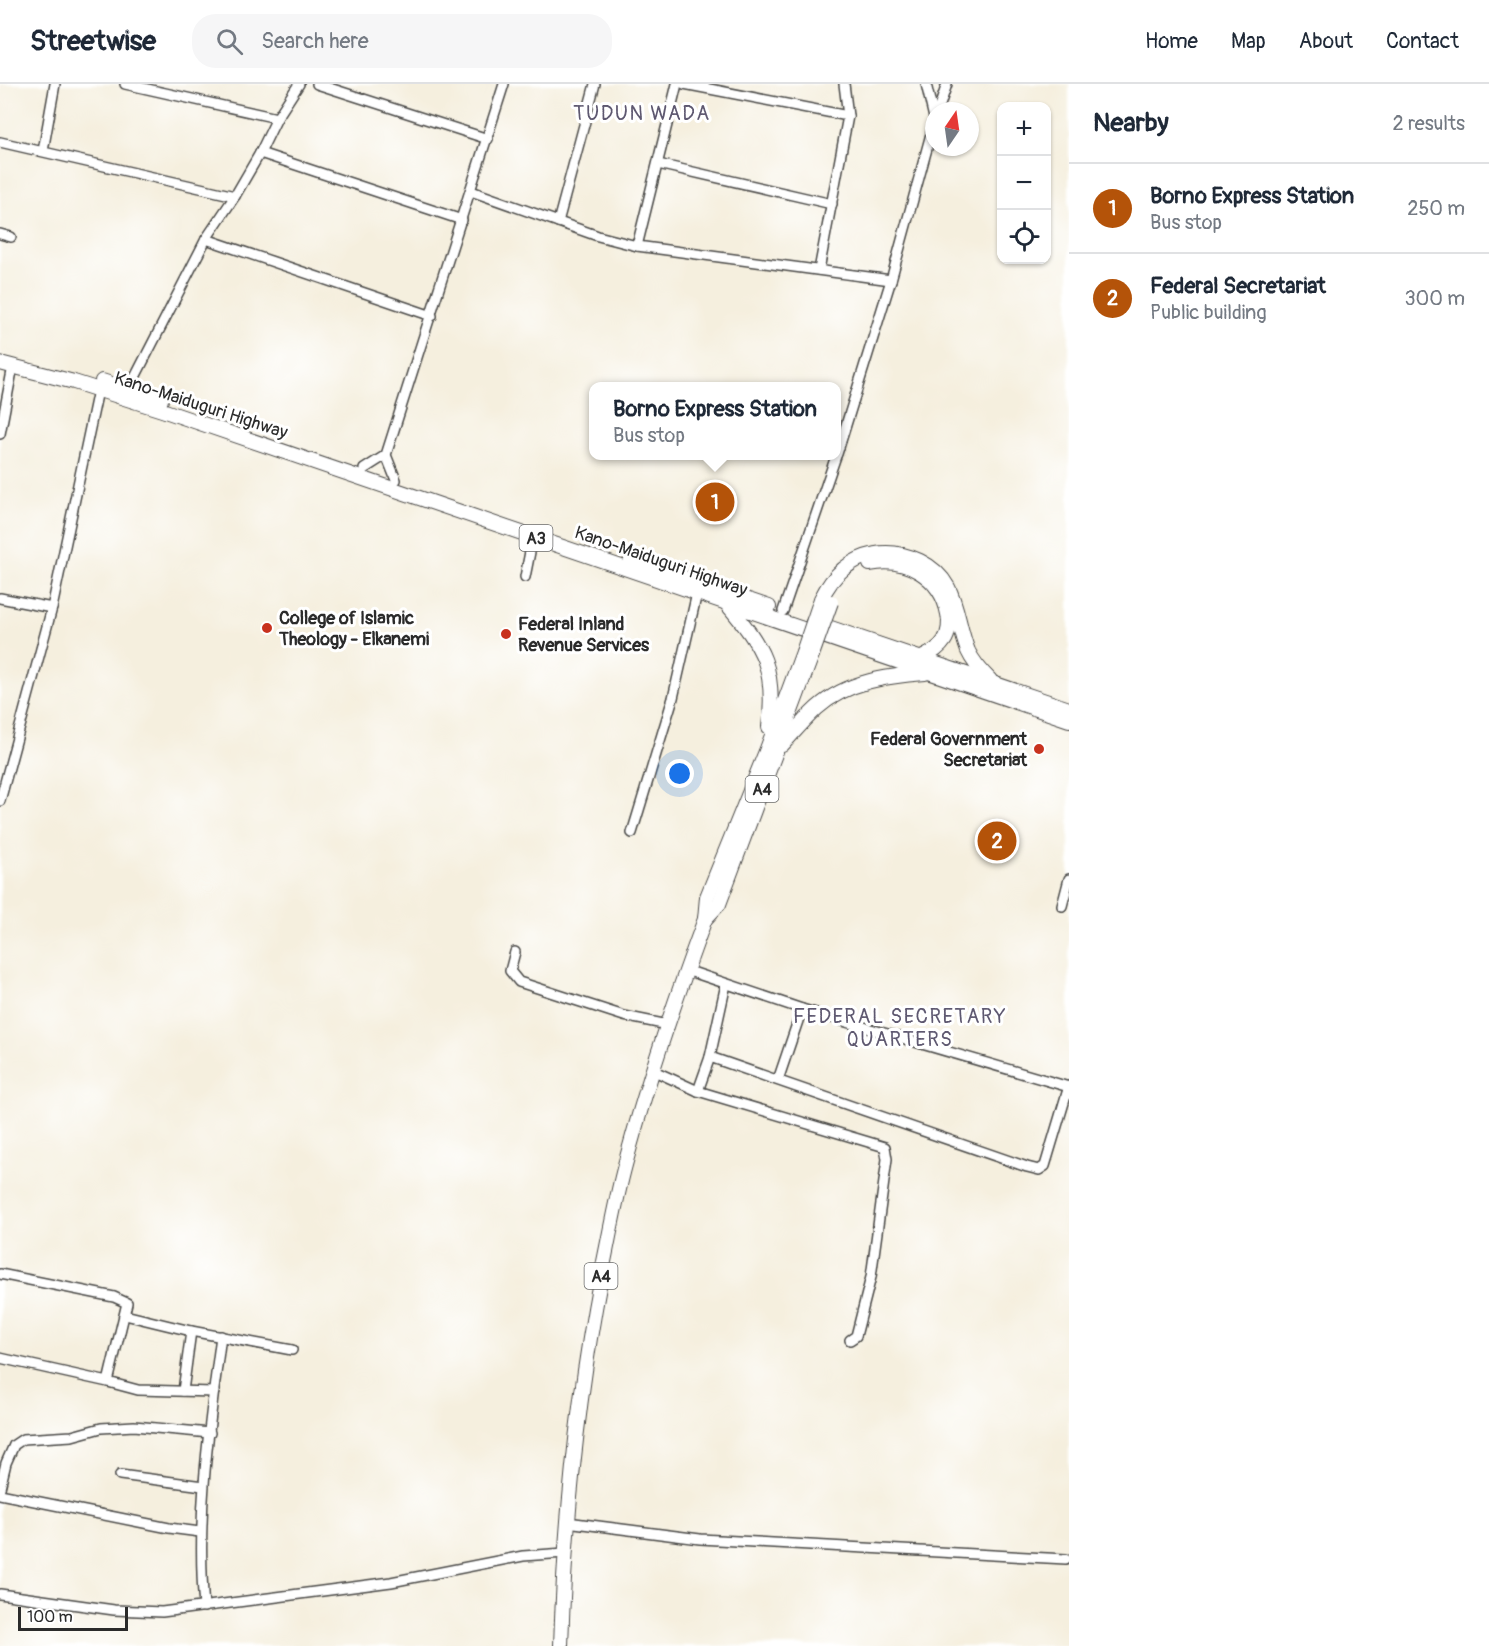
<!DOCTYPE html>
<html lang="en">
<head>
<meta charset="utf-8">
<style>
  :root { --surface:#fff; --page:#f6f6f7; --text:#1f2937; --muted:#747a83; --line:#e0e1e3; --accent:#b45309 }
  body { margin:0; font-family:Pangolin,sans-serif; background:var(--page); color:var(--text) }
  .controls { position:absolute; right:18px; top:18px; display:grid; overflow:hidden; border-radius:12px; box-shadow:0 2px 4px #0004 }
  .controls button { width:54px; height:54px; display:grid; place-items:center; padding:0; border:0; border-bottom:2px solid var(--line); background:var(--surface); color:var(--text); font:30px sans-serif }
  .compass { position:absolute; left:925px; top:18px; width:54px; height:54px; border-radius:50%; background:var(--surface); box-shadow:0 2px 4px #0004; rotate:13deg }
  .scale { position:absolute; left:18px; bottom:15px; width:110px; box-sizing:border-box; padding-left:6px; border:3px solid #2b2b2b; border-top:0; font-size:16px; line-height:21px; white-space:nowrap; color:#2b2b2b; -webkit-text-stroke:4px #fff; paint-order:stroke }
  .you { position:absolute; left:680px; top:690px; width:21px; height:21px; margin:-15px; border:4px solid #fff; border-radius:50%; background:#1a73e8; box-shadow:0 0 0 9px #1a73e833 }
  .badge { display:grid; place-items:center; width:39px; height:39px; border-radius:50%; background:var(--accent); color:#fff; font-size:20px; font-weight:700 }
  .pin { position:absolute; translate:-50% -50%; border:3px solid #fff; box-shadow:0 2px 6px #0006 }
  .popup { position:absolute; left:589px; top:298px; width:252px; height:78px; box-sizing:border-box; display:grid; place-content:center; border-radius:12px; background:var(--surface); filter:drop-shadow(0 2px 4px #0005); font-size:20px; white-space:nowrap; color:var(--muted) }
  .popup b { font-size:22px; color:var(--text) }
  .popup::after { content:''; position:absolute; left:50%; top:100%; margin-left:-12px; border:12px solid transparent; border-top-color:var(--surface) }
  .list { margin:0; padding:0; list-style:none }
  h2 { display:flex; justify-content:space-between; align-items:center; height:78px; margin:0; padding:0 24px; font-size:26px }
  h2 small { font-size:20px; font-weight:400; color:var(--muted) }
  .list li { display:grid; grid-template-columns:39px 1fr auto; gap:18px; align-items:center; box-sizing:border-box; height:90px; padding:0 24px; border-top:2px solid var(--line) }
  .list b { display:block; font-size:22px; white-space:nowrap }
  .list p { margin:0; font-size:20px; white-space:nowrap; color:var(--muted) }
  .list em { font-size:20px; font-style:normal; color:var(--muted) }
  .icon { flex:none; width:33px; height:33px; fill:none; stroke:currentColor; stroke-width:2; stroke-linecap:round; stroke-linejoin:round }
  .map { position:relative; flex:none; width:1069px; height:1562px; overflow:hidden }
  header { display:flex; align-items:center; gap:36px; box-sizing:border-box; height:84px; padding:0 30px; background:var(--surface); border-bottom:2px solid var(--line) }
  header strong { font-size:28px }
  nav { display:flex; gap:33px; margin-inline-start:auto; font-size:21px }
  .search { width:420px; height:54px; background:var(--page); display:flex; align-items:center; gap:15px; box-sizing:border-box; padding:0 21px; border-radius:24px; color:var(--muted); font-size:22px }
  main { display:flex }
  aside { flex:1; background:var(--surface) }
  .map>svg:first-child { display:block }
  .lines { fill:none; stroke-linecap:round; stroke-linejoin:round }
  .minor-casing { stroke:#494846; stroke-width:12 }
  .highway-casing { stroke:#494846; stroke-width:16 }
  .minor { stroke:#fff; stroke-width:9 }
  .highway { stroke:#fff; stroke-width:14 }
  .highway-bridge-casing { stroke:#494846; stroke-width:16; stroke-linecap:butt }
  .highway-bridge { stroke:#fff; stroke-width:14 }
  .poi-dot { fill:#c8321e; stroke:#fff; stroke-width:2 }
  .labels { text-anchor:middle; stroke-width:6; stroke-linejoin:round; paint-order:stroke }
  .shield { fill:#fff; stroke:#6b6b6b; stroke-width:1.5 }
  .shield-label { font-size:16px; font-weight:bold; fill:#2b2b2b }
  .street-label { font-size:18px; fill:#2b2b2b; stroke:#fff }
  .poi-label { font-size:18px; font-weight:bold; fill:#2b2b2b; stroke:#fff; text-anchor:start }
  .neighbourhood-label { font-size:20px; letter-spacing:1.5px; fill:#5e5870; stroke:#fff }
</style>
</head>
<body>
<header>
<strong>Streetwise</strong>
<div class="search"><svg class="icon" aria-label="search" viewBox="0 0 24 24"><circle cx="10" cy="10" r="6"/><path d="M15 15l6 6"/></svg>Search here</div>
<nav><a>Home</a><a>Map</a><a>About</a><a>Contact</a></nav>
</header>
<main>
<div class="map">
<svg width="1069" height="1562" viewBox="0 0 1069 1562">
  <rect width="100%" height="100%" fill="#fff"/>
  <filter id="ink" filterUnits="userSpaceOnUse"><feTurbulence type="fractalNoise" baseFrequency=".0167" numOctaves="2"/><feDisplacementMap in="SourceGraphic" scale="12" xChannelSelector="R" yChannelSelector="G"/><feConvolveMatrix kernelMatrix="1 2 1 2 8 2 1 2 1" color-interpolation-filters="sRGB"/></filter>
  <filter id="wash" filterUnits="userSpaceOnUse"><feTurbulence type="fractalNoise" baseFrequency=".008" numOctaves="4" result="noise"/><feDisplacementMap in="SourceGraphic" scale="24" xChannelSelector="R" yChannelSelector="G"/><feGaussianBlur stdDeviation="1.35" result="paint"/><feColorMatrix in="noise" values="0 0 0 0 0 0 0 0 0 0 0 0 0 0 0 0 0 1.4 0 .05"/><feComposite in="paint" operator="in"/></filter>
  <g filter="url(#wash)">
    <rect width="100%" height="100%" fill="#f5efde"/>
  </g>
  <g filter="url(#ink)">
    <g class="lines">
      <g class="minor-casing">
        <g id="minor">
          <polyline points="125,0 277,34"/>
          <polyline points="317,0 488,55"/>
          <polyline points="684,0 848,32"/>
          <polyline points="926,0 934,34"/>
          <polyline points="938,27 947,0"/>
          <polyline points="0,58 235,112"/>
          <polyline points="43,67 55,0"/>
          <polyline points="260,69 462,136"/>
          <polyline points="658,80 832,120"/>
          <polyline points="471,107 598,152 637,162 891,196"/>
          <polyline points="558,138 595,0"/>
          <polyline points="0,150 11,153"/>
          <polyline points="206,155 432,232"/>
          <polyline points="637,162 677,0"/>
          <polyline points="819,186 848,32 844,0"/>
          <polyline points="129,305 206,155 235,112 260,69 277,34 299,0"/>
          <polyline points="0,350 13,282"/>
          <polyline points="837,370 891,196 934,39"/>
          <polyline points="364,385 386,371"/>
          <polyline points="396,396 386,371 504,0"/>
          <polyline points="525,493 533,453"/>
          <polyline points="0,514 52,524"/>
          <polyline points="783,527 836,372"/>
          <polyline points="0,717 52,524 98,306"/>
          <polyline points="632,749 673,614 697,509"/>
          <polyline points="1062,822 1069,795"/>
          <polyline points="515,868 510,887 519,898 624,932 668,941"/>
          <polyline points="686,886 802,925 1069,1003"/>
          <polyline points="710,973 1027,1083 1039,1086 1045,1082 1069,1002"/>
          <polyline points="652,986 698,1007 885,1063 887,1075 871,1193 856,1252 850,1256"/>
          <polyline points="778,996 802,925"/>
          <polyline points="698,1007 710,973 726,900"/>
          <polyline points="0,1190 114,1213 127,1219 108,1298 0,1274"/>
          <polyline points="125,1231 191,1247 292,1266"/>
          <polyline points="108,1298 138,1306 214,1308"/>
          <polyline points="183,1307 191,1247"/>
          <polyline points="120,1391 203,1402"/>
          <polyline points="0,1404 6,1379 14,1361 23,1355 72,1352 101,1344 134,1342 210,1349"/>
          <polyline points="0,1410 169,1444 200,1448"/>
          <polyline points="567,1438 700,1455 1066,1475"/>
          <polyline points="0,1510 114,1526 162,1528 391,1498 523,1472 565,1469"/>
          <path d="M204,1523C196,1432 209,1342 221,1252"/>
        </g>
      </g>
      <g class="highway-casing">
        <g id="highway">
          <polyline points="0,279 74,298 162,326 1069,636"/>
          <polyline points="102,297 161,316"/>
          <polyline points="631,476 769,523"/>
          <path d="M870,480C906,472 941,493 948,530C950,538 949,550 944,557C939,565 930,570 922,574"/>
          <path d="M821,515C832,492 850,475 875,470C891,467 905,470 920,477C959,496 954,532 968,567C973,578 981,587 990,596"/>
          <path d="M727,520C764,564 776,585 769,643"/>
          <polyline points="813,538 1069,625"/>
          <path d="M782,661C794,648 805,635 817,624C847,597 888,592 925,589"/>
          <polyline points="705,835 719,820 812,571"/>
          <path d="M561,1562C565,1435 577,1317 601,1192C609,1155 615,1118 625,1081C647,998 675,916 705,835L707,813L767,665L803,568"/>
        </g>
      </g>
      <use href="#minor" class="minor"/>
      <use href="#highway" class="highway"/>
      <g class="highway-bridge-casing">
        <g id="highway-bridge">
          <polyline points="803,568 821,515"/>
          <polyline points="812,571 831,518"/>
        </g>
      </g>
      <use href="#highway-bridge" class="highway-bridge"/>
    </g>
  </g>
  <g class="poi-dot">
    <circle cx="267" cy="544" r="6"/>
    <circle cx="506" cy="550" r="6"/>
    <circle cx="1039" cy="665" r="6"/>
  </g>
  <g class="labels">
    <g class="shield">
      <rect x="519.5" y="441" width="33" height="26" rx="4.5"/>
      <rect x="745.5" y="692" width="33" height="26" rx="4.5"/>
      <rect x="584.5" y="1179" width="33" height="26" rx="4.5"/>
    </g>
    <g class="shield-label">
      <text x="536" y="460">A3</text>
      <text x="762" y="711">A4</text>
      <text x="601" y="1198">A4</text>
    </g>
    <g class="street-label">
      <text transform="translate(201 321) rotate(18)" y="6">Kano-Maiduguri Highway</text>
      <text transform="translate(661 477) rotate(19)" y="6">Kano-Maiduguri Highway</text>
    </g>
    <g class="poi-label">
      <text x="279" y="540">College of Islamic<tspan x="279" dy="21">Theology - Elkanemi</tspan></text>
      <text x="518" y="546">Federal Inland<tspan x="518" dy="21">Revenue Services</tspan></text>
      <text x="1027" y="661" text-anchor="end">Federal Government<tspan x="1027" dy="21">Secretariat</tspan></text>
    </g>
    <g class="neighbourhood-label">
      <text x="642" y="36">TUDUN WADA</text>
      <text x="900" y="939">FEDERAL SECRETARY<tspan x="900" dy="23">QUARTERS</tspan></text>
    </g>
  </g>
</svg>
<div class="controls">
<button>+</button>
<button>−</button>
<button><svg class="icon" aria-label="locate" viewBox="0 0 24 24"><circle cx="12" cy="12" r="6"/><path d="M12 2v4M12 18v4M2 12h4M18 12h4"/></svg></button>
</div>
<svg class="compass" viewBox="-18 -18 36 36"><path d="M0-13l5 13h-10z" fill="#e53935"/><path d="M0 13l5-13h-10z" fill="#747a83"/></svg>
<div class="scale">100 m</div>
<div class="you"></div>
<div class="pin badge" style="left:715px;top:418px">1</div>
<div class="popup"><b>Borno Express Station</b>Bus stop</div>
<div class="pin badge" style="left:997px;top:757px">2</div>
</div>
<aside>
<h2>Nearby<small>2 results</small></h2>
<ul class="list">
<li><span class="badge">1</span><div><b>Borno Express Station</b><p>Bus stop</p></div><em>250 m</em></li>
<li><span class="badge">2</span><div><b>Federal Secretariat</b><p>Public building</p></div><em>300 m</em></li>
</ul>
</aside>
</main>
</body>
</html>
